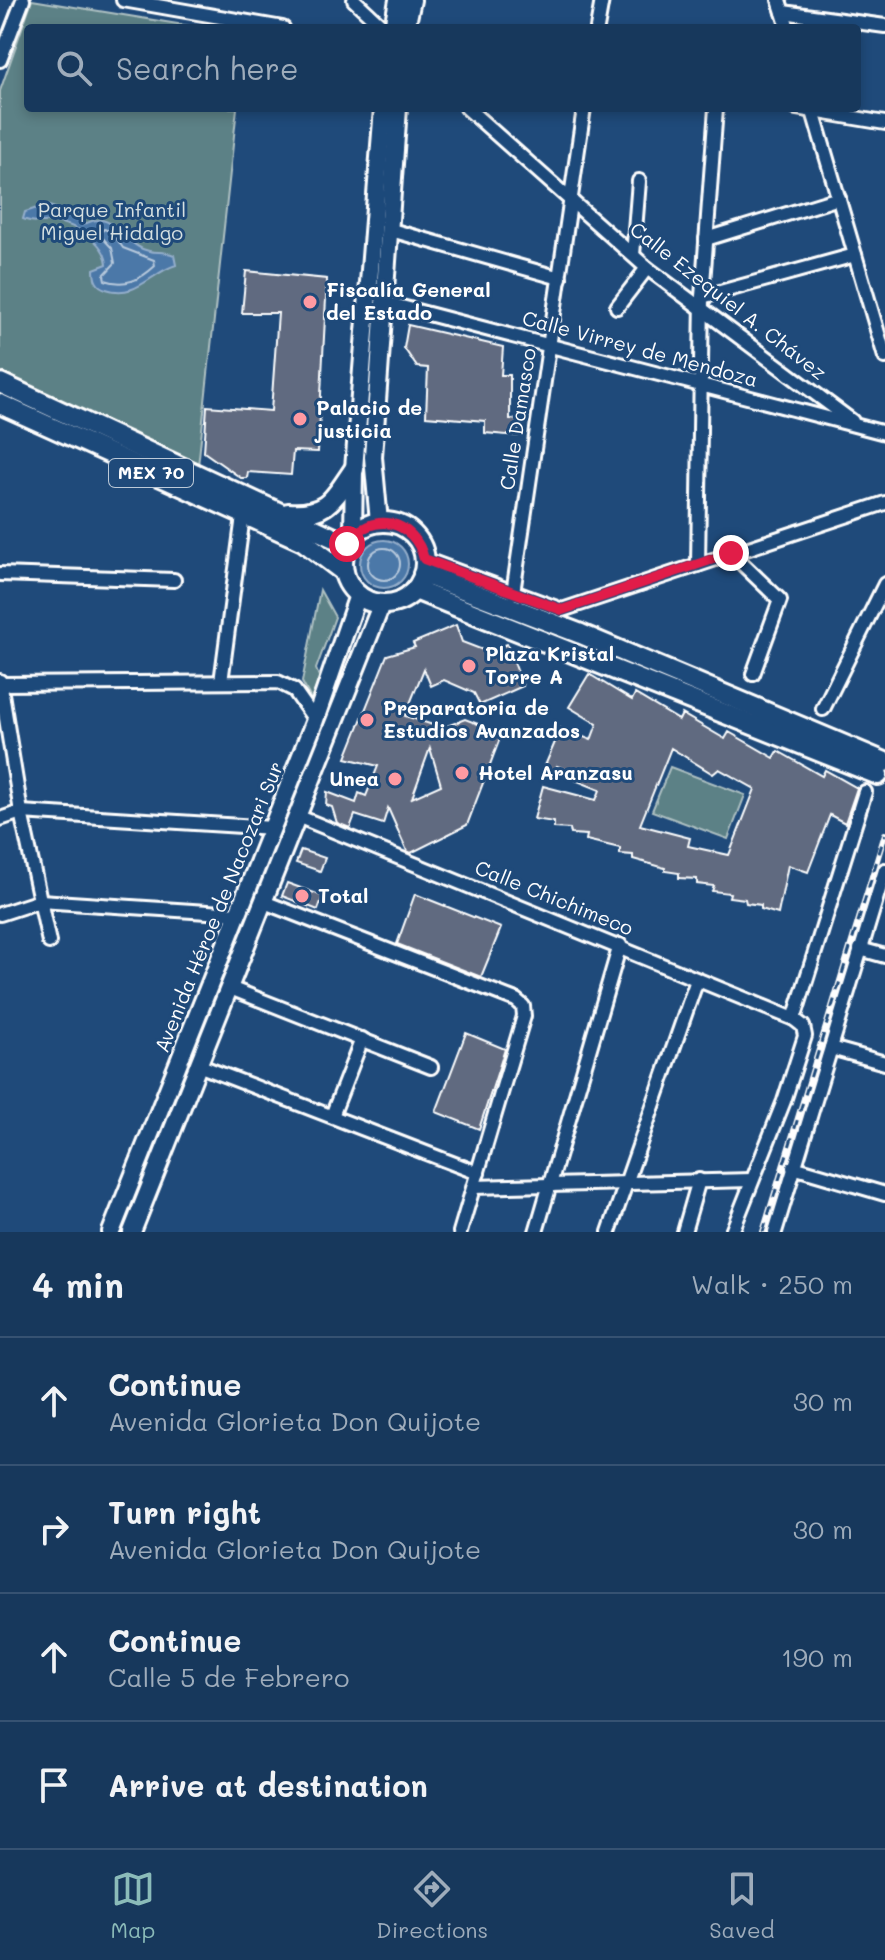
<!DOCTYPE html>
<html lang="en">
<head>
<meta charset="utf-8">
<style>
  :root { --surface:#17385c; --page:#203f62; --text:#f1f3f6; --muted:#9eacbb; --line:#365272; --accent:#8bbbb9 }
  body { margin:0; font-family:Mali,sans-serif; background:var(--page); color:var(--text) }
  .stop { position:absolute; width:24px; height:24px; margin:-18px; border:6px solid #e11d48; border-radius:50%; background:#fff }
  .stop.end { background:#e11d48; border-color:#fff; box-shadow:0 2px 8px #0008 }
  .list { margin:0; padding:0; list-style:none }
  h2 { display:flex; justify-content:space-between; align-items:center; height:104px; margin:0; padding:0 32px; font-size:34px }
  h2 small { font-size:26px; font-weight:400; color:var(--muted) }
  .list li { display:grid; grid-template-columns:52px 1fr auto; gap:24px; align-items:center; box-sizing:border-box; height:128px; padding:0 32px; border-top:2px solid var(--line) }
  .list b { display:block; font-size:30px; white-space:nowrap }
  .list p { margin:0; font-size:26px; white-space:nowrap; color:var(--muted) }
  .list em { font-size:26px; font-style:normal; color:var(--muted) }
  .icon { flex:none; width:44px; height:44px; fill:none; stroke:currentColor; stroke-width:2; stroke-linecap:round; stroke-linejoin:round }
  .map { position:relative; flex:none; width:885px; height:1232px; overflow:hidden }
  .search { position:absolute; background:var(--surface); box-shadow:0 4px 12px #0003; left:24px; right:24px; top:24px; height:88px; display:flex; align-items:center; gap:20px; box-sizing:border-box; padding:0 28px; border-radius:8px; color:var(--muted); font-size:30px }
  .sheet { height:616px; background:var(--surface) }
  nav { display:flex; justify-content:space-around; align-items:center; box-sizing:border-box; height:112px; border-top:2px solid var(--line); background:var(--surface); font-size:22px; color:var(--muted) }
  nav a { display:grid; justify-items:center; gap:4px }
  nav .on { color:var(--accent) }
  .map>svg:first-child { display:block }
  .green { fill:#5c8186; stroke:#aec0c2; stroke-width:2 }
  .water { fill:#4c78a8; stroke:#94aecb; stroke-width:2 }
  .lines { fill:none; stroke-linecap:round; stroke-linejoin:round }
  .shore { stroke:#b7c9dc; stroke-width:2 }
  .building { fill:#606b80; stroke:#fff; stroke-width:2; fill-rule:evenodd }
  .minor-casing { stroke:#fff; stroke-width:18 }
  .secondary-casing { stroke:#fff; stroke-width:22 }
  .primary-casing { stroke:#fff; stroke-width:24 }
  .minor { stroke:#1f4a7a; stroke-width:12 }
  .secondary { stroke:#1f4a7a; stroke-width:16 }
  .primary { stroke:#1f4a7a; stroke-width:18 }
  .rail-casing { stroke:#fff; stroke-width:6 }
  .rail { stroke:#1f4a7a; stroke-width:3; stroke-dasharray:9; stroke-linecap:butt }
  .route { stroke:#e11d48; stroke-width:10 }
  .poi-dot { fill:#ff9aa2; stroke:#1f4a7a; stroke-width:3 }
  .labels { text-anchor:middle; stroke-width:6; stroke-linejoin:round; paint-order:stroke }
  .shield { fill:#1f4a7a; stroke:#bcc9d7; stroke-width:2 }
  .shield-label { font-size:18px; font-weight:bold; fill:#fff }
  .park-label { font-size:20px; fill:#d6e0e1; stroke:#1f4a7a }
  .poi-label { font-size:20px; font-weight:bold; fill:#fff; stroke:#1f4a7a; text-anchor:start }
  .street-label { font-size:20px; fill:#fff; stroke:#1f4a7a }
</style>
</head>
<body>
<div class="map">
<svg width="885" height="1232" viewBox="0 0 885 1232">
  <rect width="100%" height="100%" fill="#1f4a7a"/>
  <filter id="ink" filterUnits="userSpaceOnUse"><feTurbulence type="fractalNoise" baseFrequency=".0125" numOctaves="2"/><feDisplacementMap in="SourceGraphic" scale="16" xChannelSelector="R" yChannelSelector="G"/><feConvolveMatrix kernelMatrix="1 2 1 2 8 2 1 2 1" color-interpolation-filters="sRGB"/></filter>
  <g filter="url(#ink)">
    <g class="green">
      <polygon points="32,0 202,28 28,28 28,108 237,108 198,466 0,373 0,91"/>
      <polygon points="320,590 335,617 316,669 320,679 311,699 302,682"/>
      <polygon points="670,767 745,795 728,839 652,811"/>
    </g>
    <g class="water">
      <path d="M46,205L73,214L83,225C115,206 122,246 149,251C158,253 164,251 174,255L176,265C150,273 137,299 106,289C96,286 94,279 94,269L107,264C105,242 76,224 54,222C42,221 35,224 23,219L25,212Z"/>
      <circle cx="384" cy="564" r="24"/>
    </g>
    <g class="lines">
      <g class="shore">
        <path d="M104,229L112,232L123,248L154,260L155,266C140,280 125,287 105,280L104,275L115,263L112,248L99,234Z"/>
        <circle cx="384" cy="564" r="16"/>
      </g>
    </g>
    <g class="building">
      <polygon points="246,271 327,279 318,452 293,451 291,475 248,472 247,478 241,478 204,452 207,406 271,411 278,313 242,313"/>
      <polygon points="408,325 503,347 501,375 510,375 510,419 519,420 518,436 485,433 485,421 426,416 428,368 417,367 404,348"/>
      <path d="M456,625L462,642L488,652L507,644L523,686L480,705L474,693L444,680L431,686L424,669L405,716L442,728L465,719L502,733L467,825L411,853L407,851L388,808L383,824L355,815L350,828L337,823L332,807L326,805L327,792L356,803L359,793L366,796L378,766L346,758L387,655L415,647L413,643ZM430,748L441,785L412,798Z"/>
      <path d="M589,674L632,700L635,694L679,720L682,714L725,739L729,732L774,758L778,751L822,776L825,770L857,788L845,823L830,815L808,872L788,865L778,914L761,909V905L746,903L745,899L729,897L730,893L712,891L714,886L697,884V879L679,878V873L665,871V868L633,859V855L620,854V848L586,840L587,835L571,834L570,829L554,828V822L534,819L543,786L596,800L600,790L575,780L577,774L557,766L554,772L544,768L561,728L591,740L597,724L569,707ZM671,748L713,774L719,769L755,789L729,855L688,846L690,838L640,825Z"/>
      <polygon points="301,850 325,858 320,871 296,863"/>
      <polygon points="287,883 323,896 318,910 282,896"/>
      <polygon points="415,894 501,928 481,977 397,944"/>
      <polygon points="466,1033 505,1049 479,1129 436,1112"/>
    </g>
    <g class="lines">
      <g class="minor-casing">
        <g id="minor">
          <polyline points="123,0 283,28"/>
          <polyline points="354,0 384,28"/>
          <polyline points="779,0 788,28"/>
          <polyline points="783,12 885,26"/>
          <polyline points="597,28 602,0"/>
          <polyline points="0,60 23,0"/>
          <polyline points="467,108 647,268 852,421"/>
          <polyline points="796,108 885,123"/>
          <polyline points="812,108 885,357"/>
          <polyline points="391,230 560,278"/>
          <polyline points="706,239 839,198"/>
          <polyline points="633,255 639,181"/>
          <polyline points="702,297 855,255"/>
          <polyline points="386,303 885,433"/>
          <polyline points="617,307 647,268"/>
          <polyline points="731,553 780,600 753,674"/>
          <polyline points="424,559 562,610 885,503"/>
          <polyline points="698,565 702,297 716,108"/>
          <polyline points="0,574 174,580"/>
          <polyline points="513,593 584,108"/>
          <polyline points="0,681 21,812 49,942"/>
          <polyline points="221,682 243,516"/>
          <polyline points="0,684 278,682 294,690 315,720"/>
          <polyline points="823,709 885,584"/>
          <polyline points="297,816 794,1019 803,1026 805,1036 784,1101 732,1232"/>
          <polyline points="0,819 21,812 272,828"/>
          <polyline points="264,902 516,1000 523,1006 524,1016 460,1232"/>
          <polyline points="0,914 40,901 238,914"/>
          <polyline points="860,949 885,956"/>
          <polyline points="230,988 431,1067"/>
          <polyline points="794,1019 865,792"/>
          <polyline points="831,1048 885,1063"/>
          <polyline points="198,1065 478,1173"/>
          <polyline points="332,1116 362,1039"/>
          <polyline points="793,1167 885,1194"/>
          <polyline points="474,1187 752,1180"/>
          <polyline points="536,1232 620,945"/>
          <polyline points="609,1232 697,980"/>
          <polyline points="684,1232 699,1180"/>
          <polyline points="775,1232 885,870"/>
        </g>
      </g>
      <g class="secondary-casing">
        <g id="secondary">
          <polyline points="393,28 398,0"/>
          <polyline points="406,28 412,0"/>
          <polyline points="379,522 373,457 398,108"/>
          <polyline points="353,535 354,469 383,108"/>
          <polyline points="111,1232 315,720 358,595"/>
          <polyline points="132,1232 382,603"/>
        </g>
      </g>
      <g class="primary-casing">
        <g id="primary">
          <polyline points="0,383 347,544"/>
          <polyline points="0,404 303,541 344,572"/>
          <path d="M288,513C328,516 334,498 354,469"/>
          <circle cx="384" cy="563" r="41"/>
          <polyline points="423,574 581,634 885,762"/>
          <polyline points="415,590 878,775"/>
        </g>
      </g>
      <use href="#minor" class="minor"/>
      <use href="#secondary" class="secondary"/>
      <use href="#primary" class="primary"/>
      <g class="rail-casing">
        <polyline id="rail" points="763,1232 885,834"/>
      </g>
      <use href="#rail" class="rail"/>
    </g>
  </g>
  <g class="lines" filter="url(#ink)">
    <path class="route" d="M347,544C371,509 415,520 424,559L562,610L731,553"/>
  </g>
  <g class="poi-dot">
    <circle cx="310" cy="302" r="8"/>
    <circle cx="300" cy="419" r="8"/>
    <circle cx="469" cy="666" r="8"/>
    <circle cx="367" cy="720" r="8"/>
    <circle cx="462" cy="773" r="8"/>
    <circle cx="395" cy="779" r="8"/>
    <circle cx="302" cy="896" r="8"/>
  </g>
  <g class="labels">
    <rect class="shield" x="109" y="459" width="84" height="28" rx="6"/>
    <g class="shield-label">
      <text x="151" y="479">MEX 70</text>
    </g>
    <g class="park-label">
      <text x="112" y="217">Parque Infantil<tspan x="112" dy="23">Miguel Hidalgo</tspan></text>
    </g>
    <g class="poi-label">
      <text x="326" y="297">Fiscalía General<tspan x="326" dy="23">del Estado</tspan></text>
      <text x="316" y="415">Palacio de<tspan x="316" dy="23">justicia</tspan></text>
      <text x="485" y="661">Plaza Kristal<tspan x="485" dy="23">Torre A</tspan></text>
      <text x="383" y="715">Preparatoria de<tspan x="383" dy="23">Estudios Avanzados</tspan></text>
      <text x="478" y="780">Hotel Aranzasu</text>
      <text x="379" y="786" text-anchor="end">Unea</text>
      <text x="318" y="903">Total</text>
    </g>
    <g class="street-label">
      <text transform="translate(728 301) rotate(38)" y="7">Calle Ezequiel A. Chávez</text>
      <text transform="translate(640 349) rotate(15)" y="7">Calle Virrey de Mendoza</text>
      <text transform="translate(518 419) rotate(-81)" y="7">Calle Damasco</text>
      <text transform="translate(554 898) rotate(22)" y="7">Calle Chichimeco</text>
      <text transform="translate(219 907) rotate(-68)" y="7">Avenida Héroe de Nacozari Sur</text>
    </g>
  </g>
</svg>
<div class="stop" style="left:347px;top:544px"></div>
<div class="stop end" style="left:731px;top:553px"></div>
<div class="search"><svg class="icon" aria-label="search" viewBox="0 0 24 24"><circle cx="10" cy="10" r="6"/><path d="M15 15l6 6"/></svg>Search here</div>
</div>
<section class="sheet">
<h2>4 min<small>Walk · 250 m</small></h2>
<ul class="list">
<li><svg class="icon" aria-label="ahead" viewBox="0 0 24 24"><path d="M12 20V5M6 11l6-6 6 6"/></svg><div><b>Continue</b><p>Avenida Glorieta Don Quijote</p></div><em>30 m</em></li>
<li><svg class="icon" aria-label="right" viewBox="0 0 24 24"><path d="M7 20v-9h11M14 6l5 5-5 5"/></svg><div><b>Turn right</b><p>Avenida Glorieta Don Quijote</p></div><em>30 m</em></li>
<li><svg class="icon" aria-label="ahead" viewBox="0 0 24 24"><path d="M12 20V5M6 11l6-6 6 6"/></svg><div><b>Continue</b><p>Calle 5 de Febrero</p></div><em>190 m</em></li>
<li><svg class="icon" aria-label="arrive" viewBox="0 0 24 24"><path d="M6 21V4h12l-3 4 3 4H6"/></svg><div><b>Arrive at destination</b></div></li>
</ul>
</section>
<nav>
<a class="on"><svg class="icon" aria-label="map" viewBox="0 0 24 24"><path d="M3 6l6-2 6 2 6-2v14l-6 2-6-2-6 2zM9 4v14M15 6v14"/></svg>Map</a>
<a><svg class="icon" aria-label="directions" viewBox="0 0 24 24"><path d="M12 3l9 9-9 9-9-9zM9 14v-3h6M13 9l2 2-2 2"/></svg>Directions</a>
<a><svg class="icon" aria-label="saved" viewBox="0 0 24 24"><path d="M7 4h10v16l-5-4-5 4z"/></svg>Saved</a>
</nav>
</body>
</html>
